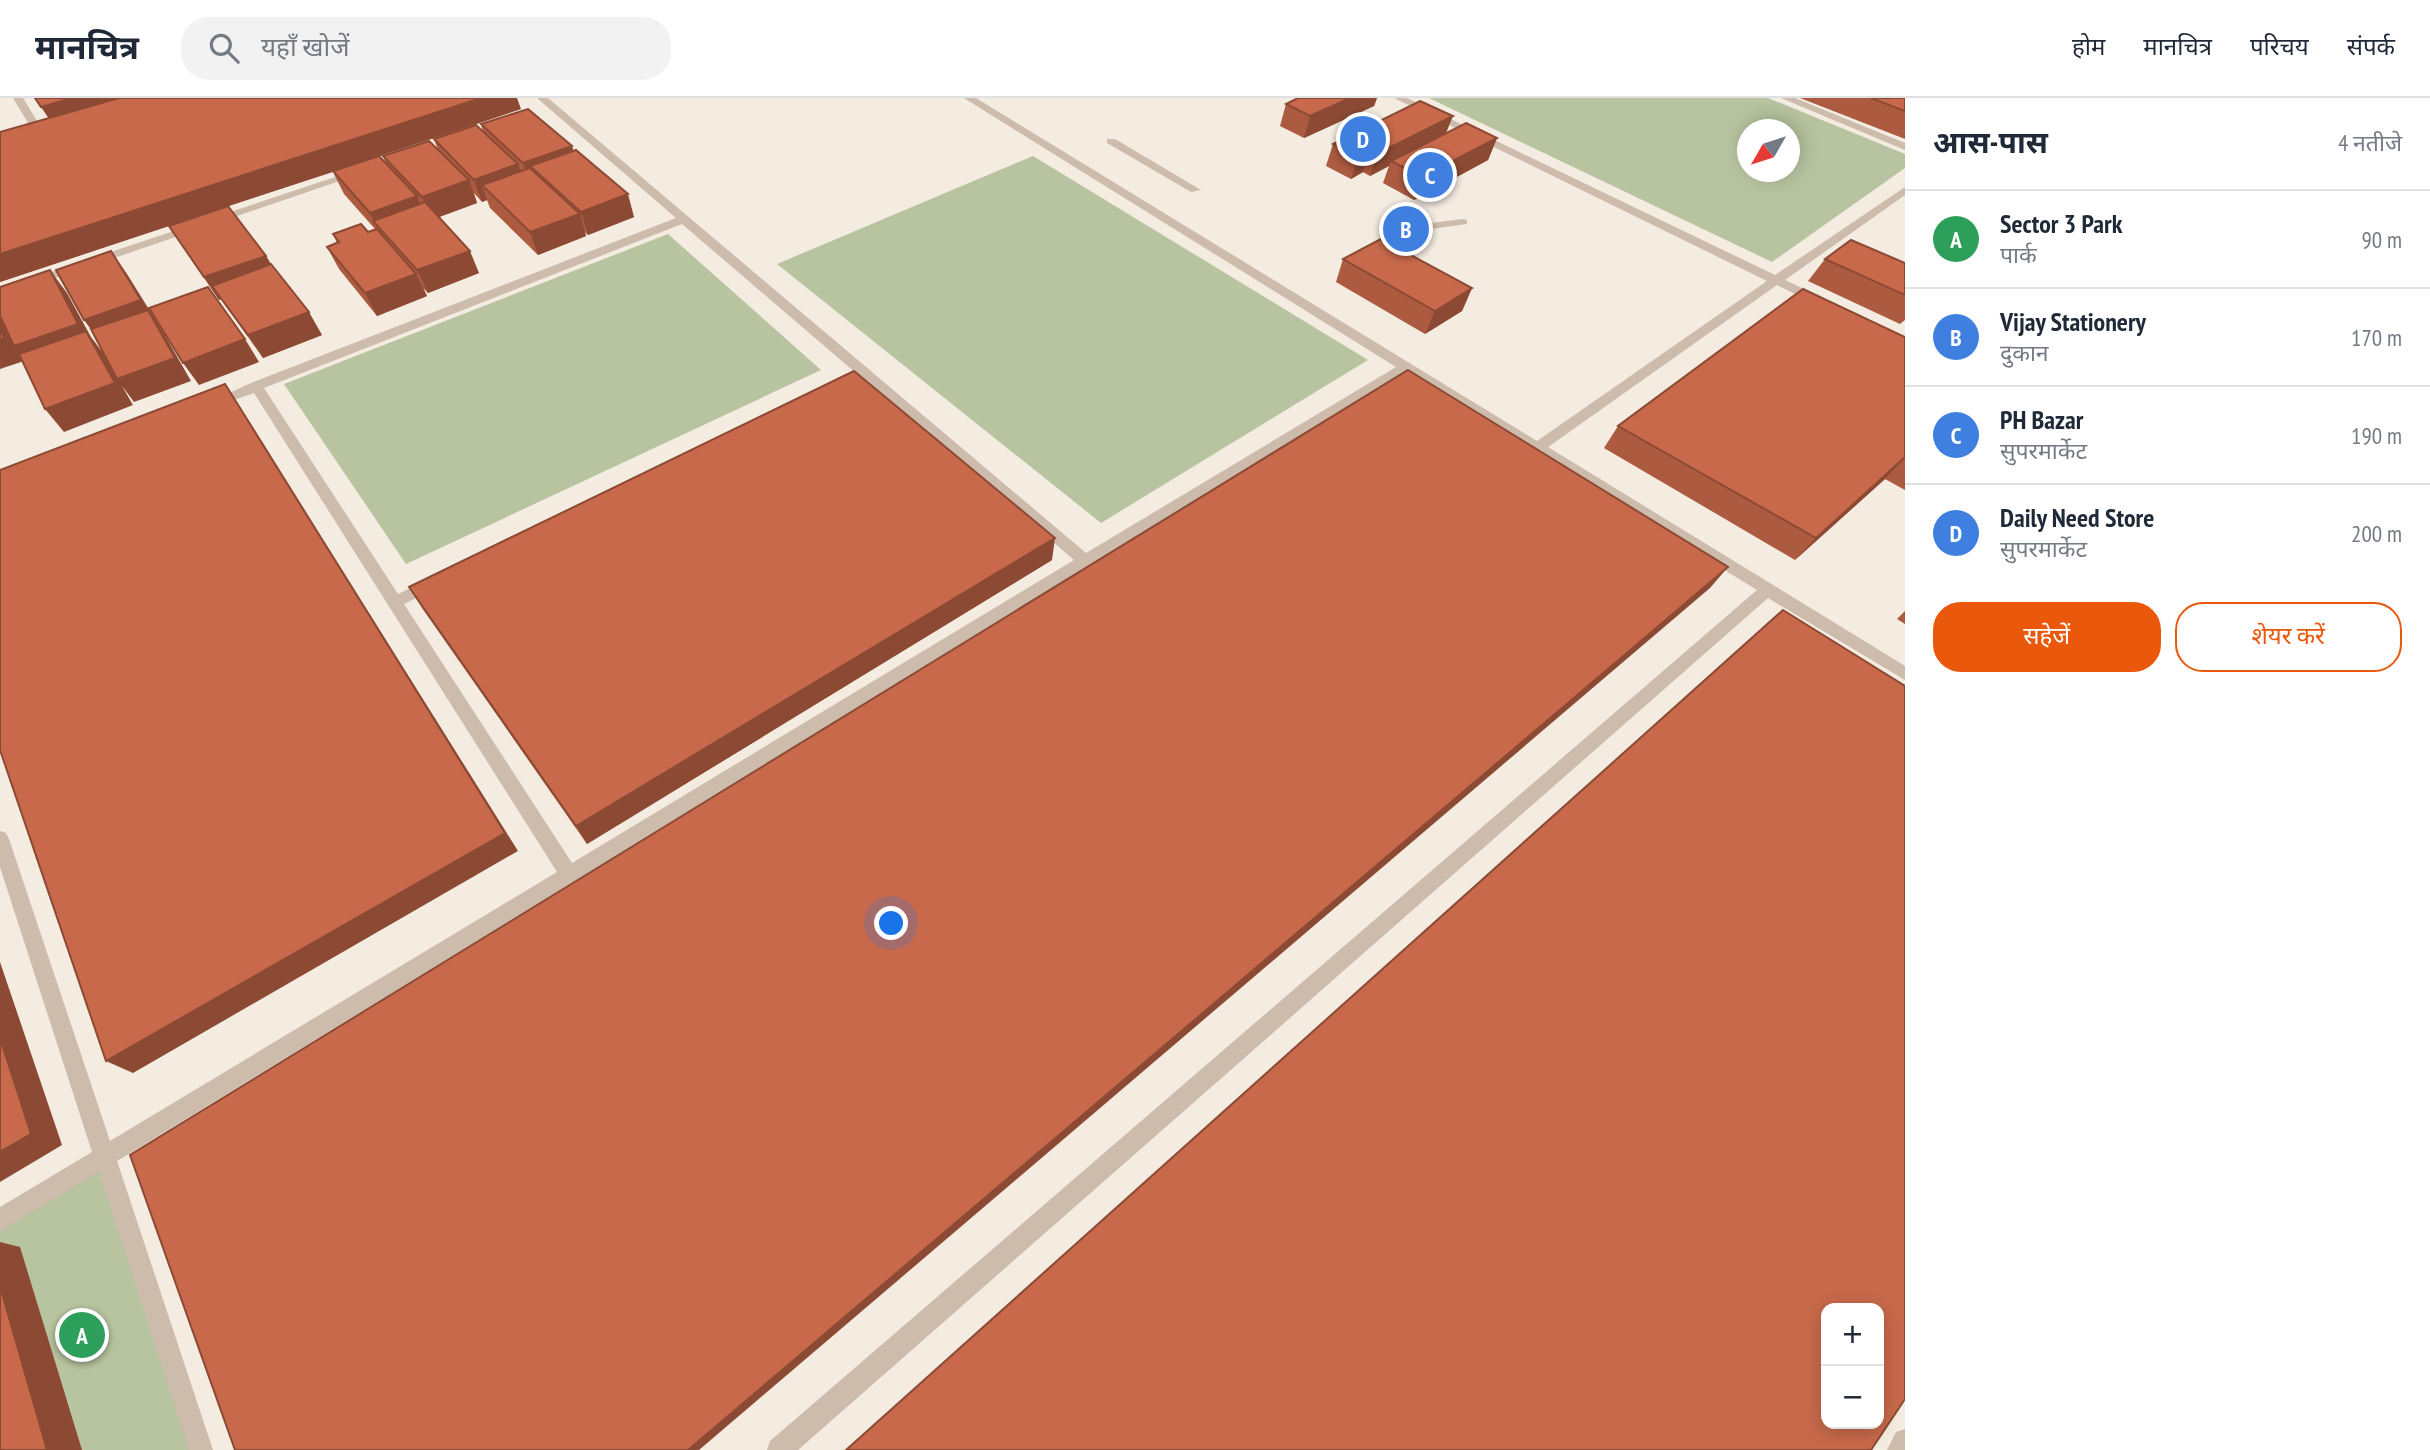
<!DOCTYPE html>
<html lang="hi">
<head>
<meta charset="utf-8">
<style>
  :root { --surface:#fff; --page:#f2f2f3; --text:#1f2937; --muted:#747a83; --line:#e0e1e3; --accent:#ea580c }
  body { margin:0; font-family:"PT Sans Narrow","Noto Sans Devanagari",sans-serif; background:var(--page); color:var(--text) }
  .controls { position:absolute; right:21px; bottom:21px; display:grid; overflow:hidden; border-radius:14px; box-shadow:0 4px 18px #0003 }
  .controls button { width:63px; height:63px; display:grid; place-items:center; padding:0; border:0; border-bottom:2px solid var(--line); background:var(--surface); color:var(--text); font:35px sans-serif }
  .compass { position:absolute; left:1737px; top:21px; width:63px; height:63px; border-radius:50%; background:var(--surface); box-shadow:0 4px 18px #0003; rotate:231deg }
  .you { position:absolute; left:892px; top:826px; width:24px; height:24px; margin:-18px; border:5px solid #fff; border-radius:50%; background:#1a73e8; box-shadow:0 0 0 10px #1a73e833 }
  .badge { display:grid; place-items:center; width:46px; height:46px; border-radius:50%; background:var(--accent); color:#fff; font-size:23px; font-weight:700 }
  .pin { position:absolute; translate:-50% -50%; border:4px solid #fff; box-shadow:0 2px 7px #0006 }
  .list { margin:0; padding:0; list-style:none }
  h2 { display:flex; justify-content:space-between; align-items:center; height:91px; margin:0; padding:0 28px; font-size:30px }
  h2 small { font-size:23px; font-weight:400; color:var(--muted) }
  .list li { display:grid; grid-template-columns:46px 1fr auto; gap:21px; align-items:center; box-sizing:border-box; height:98px; padding:0 28px; border-top:2px solid var(--line) }
  .list b { display:block; font-size:26px; white-space:nowrap }
  .list p { margin:0; font-size:23px; white-space:nowrap; color:var(--muted) }
  .list em { font-size:23px; font-style:normal; color:var(--muted) }
  .actions { display:flex; gap:14px; padding:21px 28px }
  .actions a { flex:1; padding:16px 0; border:2px solid var(--accent); border-radius:28px; text-align:center; font-size:24px; color:var(--accent) }
  .actions .main { background:var(--accent); color:#fff }
  .icon { flex:none; width:38px; height:38px; fill:none; stroke:currentColor; stroke-width:2; stroke-linecap:round; stroke-linejoin:round }
  .map { position:relative; flex:none; width:1905px; height:1352px; overflow:hidden }
  header { display:flex; align-items:center; gap:42px; box-sizing:border-box; height:98px; padding:0 35px; background:var(--surface); border-bottom:2px solid var(--line) }
  header strong { font-size:33px }
  nav { display:flex; gap:38px; margin-inline-start:auto; font-size:24px }
  .search { width:490px; height:63px; background:var(--page); display:flex; align-items:center; gap:18px; box-sizing:border-box; padding:0 24px; border-radius:28px; color:var(--muted); font-size:26px }
  main { display:flex }
  aside { flex:1; background:var(--surface) }
  .map>svg:first-child { display:block }
  .green { fill:#b8c4a0; fill-rule:evenodd }
  .lines { fill:none; stroke-linecap:round; stroke-linejoin:round }
  .minor { fill:#cdbbac; fill-rule:evenodd }
  .wall { fill:#ac5a40 }
  .shaded-wall { fill:#8c4a34 }
  .building { fill:#c8694b; stroke:#8c4a34; stroke-width:2; fill-rule:evenodd }
</style>
</head>
<body>
<header>
<strong>मानचित्र</strong>
<div class="search"><svg class="icon" aria-label="search" viewBox="0 0 24 24"><circle cx="10" cy="10" r="6"/><path d="M15 15l6 6"/></svg>यहाँ खोजें</div>
<nav><a>होम</a><a>मानचित्र</a><a>परिचय</a><a>संपर्क</a></nav>
</header>
<main>
<div class="map">
<svg width="1905" height="1352" viewBox="0 0 1905 1352">
  <rect width="100%" height="100%" fill="#f4ebe1"/>
  <g class="green">
    <path d="M1429,0H1768L1905,56V70L1772,164ZM1748,32H1790V74H1748Z"/>
    <polygon points="1033,58 1368,262 1101,425 777,166"/>
    <polygon points="668,136 821,272 406,466 284,286"/>
    <polygon points="105,1059 201,1352 0,1352 0,1122"/>
  </g>
  <g class="lines">
    <g class="minor">
      <polygon points="13,0 23,0 48,41 47,43 39,43"/>
      <path d="M537,0H548L1086,455L1396,269L964,0H976L1537,343L1767,183L1394,0H1407L1775,177L1905,89V97L1785,182L1825,201V207H1817L1777,187L1548,349L1905,568V582L1768,500L798,1352H767L770,1343L1757,492L1405,275L117,1063L213,1352H189L99,1074L0,1133V1109L92,1054L0,769V733L6,735L9,741L110,1043L557,774L254,295L212,310L205,306L251,285L676,120ZM682,126L1074,462L572,765L404,506L439,489L442,485L439,481H429L398,496L264,290Z"/>
      <polygon points="1781,0 1795,0 1905,45 1905,52"/>
      <polygon points="1107,41 1115,41 1201,92 1191,94 1107,45"/>
      <polygon points="353,73 363,75 0,199 0,191"/>
      <polygon points="1463,121 1467,122 1467,126 1431,131 1425,128 1431,125"/>
      <polygon points="1905,1331 1905,1352 1887,1352 1896,1334"/>
    </g>
  </g>
  <g class="wall">
    <polygon points="1298,0 1377,0 1374,8 1304,40 1280,28 1286,6"/>
    <polygon points="1800,0 1905,0 1905,41"/>
    <polygon points="521,11 379,58 386,65 383,58 438,52 434,41 483,34 481,26 572,48 573,53 634,119 588,137 585,134 586,138 538,157 490,110 487,102 482,104 474,95 477,105 439,119 479,175 428,195 423,190 427,198 377,218 339,171 327,149 337,145 333,136 368,134 375,131 344,96 333,74 228,108 266,158 271,166 322,237 263,260 221,201 219,202 169,128 0,184 0,34"/>
    <polygon points="1446,35 1497,40 1488,62 1414,102 1383,85 1389,68 1370,78 1363,74 1351,81 1326,68 1333,46"/>
    <polygon points="1343,161 1472,190 1462,213 1425,236 1336,184"/>
    <polygon points="1825,161 1905,165 1905,222 1900,226 1808,183"/>
    <polygon points="1905,239 1905,392 1885,381 1795,462 1604,350 1618,328"/>
    <polygon points="1052,462 587,746 422,510 409,489"/>
    <polygon points="1905,513 1905,526 1897,521"/>
  </g>
  <g class="shaded-wall">
    <polygon points="72,0 160,0 56,31 41,9"/>
    <polygon points="481,0 517,0 521,11 0,184 0,156"/>
    <polygon points="1350,0 1377,0 1374,8 1304,40 1310,18"/>
    <polygon points="1453,18 1444,40 1391,63 1389,68 1370,78 1377,56"/>
    <polygon points="1497,40 1488,62 1414,102 1422,79"/>
    <polygon points="572,48 578,70 530,68 536,85 530,87 523,65"/>
    <polygon points="1370,52 1363,74 1351,81 1358,58"/>
    <polygon points="518,66 526,89 482,87 487,102 482,104 474,82"/>
    <polygon points="469,82 477,105 431,122 422,99"/>
    <polygon points="628,96 634,119 588,137 581,114"/>
    <polygon points="417,98 426,121 375,125 370,115"/>
    <polygon points="580,116 586,138 538,157 530,134"/>
    <polygon points="111,153 127,176 163,234 191,283 134,304 122,288 133,307 64,334 45,311 24,263 0,271 0,213 50,172 67,195 91,239 103,255 101,245 84,222"/>
    <polygon points="470,153 479,175 428,195 417,172"/>
    <polygon points="266,158 279,180 212,188 221,201 219,202 204,179"/>
    <polygon points="416,176 427,198 377,218 365,195"/>
    <polygon points="1472,190 1462,213 1425,236 1435,213"/>
    <polygon points="309,214 322,237 263,260 248,237"/>
    <polygon points="245,241 259,264 199,287 183,265"/>
    <polygon points="225,286 240,309 518,753 133,975 106,963"/>
    <polygon points="1905,359 1885,381 1795,462 1816,440"/>
    <polygon points="1055,440 1052,462 587,746 576,728"/>
    <polygon points="1728,469 1710,490 699,1352 688,1352"/>
    <polygon points="0,864 62,1047 0,1084"/>
    <polygon points="0,1144 20,1149 82,1352 47,1352 0,1188"/>
  </g>
  <g class="building">
    <polygon points="35,0 72,0 41,9"/>
    <polygon points="119,0 481,0 0,156 0,34"/>
    <polygon points="1298,0 1350,0 1310,18 1286,6"/>
    <polygon points="1871,0 1905,0 1905,13"/>
    <polygon points="1420,3 1453,18 1377,56 1370,52 1358,58 1333,46"/>
    <polygon points="528,11 572,48 523,65 481,26"/>
    <polygon points="1466,25 1497,40 1422,79 1391,63"/>
    <polygon points="476,27 518,66 474,82 434,41"/>
    <polygon points="429,43 469,82 422,99 383,58"/>
    <polygon points="576,52 628,96 581,114 530,68"/>
    <polygon points="379,58 417,98 370,115 333,73"/>
    <polygon points="530,70 580,116 530,134 482,87"/>
    <polygon points="425,104 470,153 417,172 373,123"/>
    <polygon points="228,108 266,158 204,179 169,128"/>
    <polygon points="361,126 368,134 377,131 416,176 365,195 327,149 339,144 333,136"/>
    <polygon points="1381,141 1472,190 1435,213 1343,161"/>
    <polygon points="1851,142 1905,165 1905,197 1825,161"/>
    <polygon points="111,153 141,202 84,222 56,172"/>
    <polygon points="271,166 309,214 248,237 212,188"/>
    <polygon points="50,172 78,226 14,248 0,218 0,189"/>
    <polygon points="208,189 245,241 183,265 149,210"/>
    <polygon points="1803,191 1905,239 1905,359 1816,440 1618,328"/>
    <polygon points="148,212 175,260 117,281 91,231"/>
    <polygon points="0,230 4,240 0,242"/>
    <polygon points="86,233 115,285 45,311 19,256"/>
    <polygon points="1408,272 1728,469 688,1352 235,1352 130,1057"/>
    <polygon points="854,273 1055,440 576,728 409,489"/>
    <polygon points="225,286 505,735 106,963 0,652 0,372"/>
    <path d="M1783,512L1905,588V1301L1871,1352H846ZM1826,1210H1879V1326H1826Z"/>
    <polygon points="0,940 31,1036 0,1054"/>
    <polygon points="0,1188 47,1352 0,1352"/>
  </g>
</svg>
<div class="controls">
<button>+</button>
<button>−</button>
</div>
<svg class="compass" viewBox="-18 -18 36 36"><path d="M0-13l5 13h-10z" fill="#e53935"/><path d="M0 13l5-13h-10z" fill="#747a83"/></svg>
<div class="you"></div>
<div class="pin badge" style="left:82px;top:1237px;background:#2e9e5b">A</div>
<div class="pin badge" style="left:1406px;top:131px;background:#3f7fe0">B</div>
<div class="pin badge" style="left:1430px;top:77px;background:#3f7fe0">C</div>
<div class="pin badge" style="left:1363px;top:41px;background:#3f7fe0">D</div>
</div>
<aside>
<h2>आस-पास<small>4 नतीजे</small></h2>
<ul class="list">
<li><span class="badge" style="background:#2e9e5b">A</span><div><b>Sector 3 Park</b><p>पार्क</p></div><em>90 m</em></li>
<li><span class="badge" style="background:#3f7fe0">B</span><div><b>Vijay Stationery</b><p>दुकान</p></div><em>170 m</em></li>
<li><span class="badge" style="background:#3f7fe0">C</span><div><b>PH Bazar</b><p>सुपरमार्केट</p></div><em>190 m</em></li>
<li><span class="badge" style="background:#3f7fe0">D</span><div><b>Daily Need Store</b><p>सुपरमार्केट</p></div><em>200 m</em></li>
</ul>
<div class="actions"><a class="main">सहेजें</a><a>शेयर करें</a></div>
</aside>
</main>
</body>
</html>
